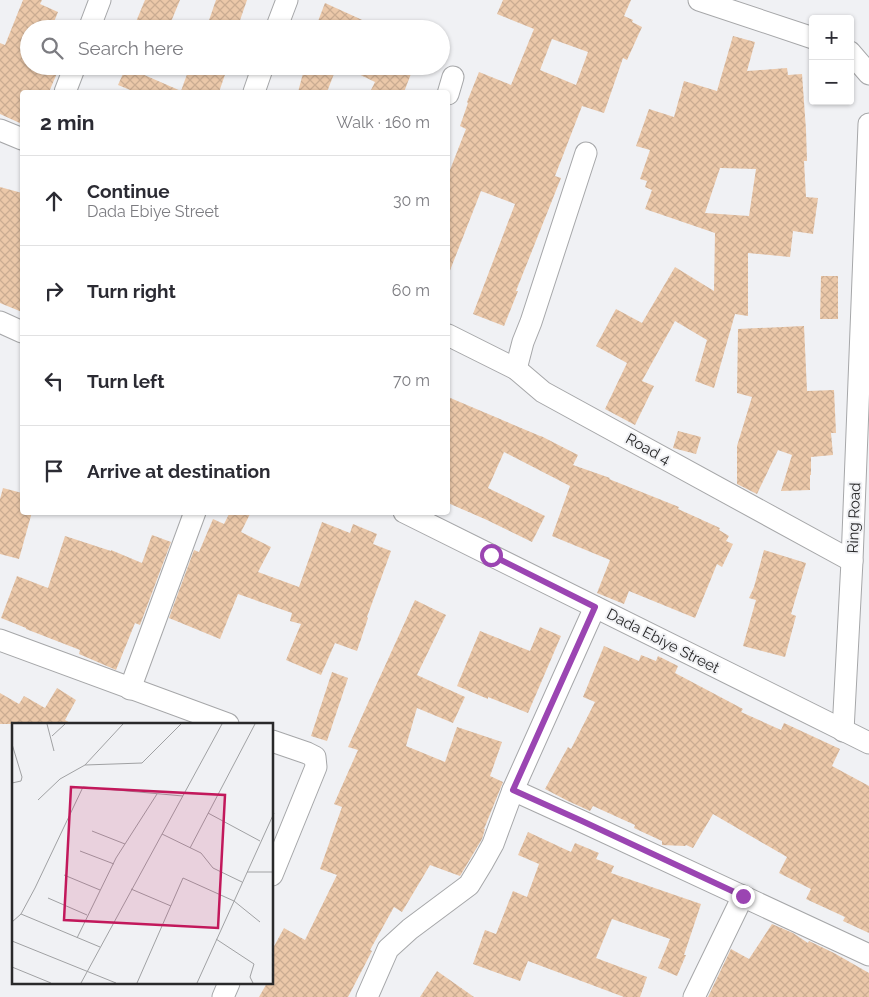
<!DOCTYPE html>
<html lang="en">
<head>
<meta charset="utf-8">
<style>
  :root { --surface:#fff; --page:#f7f7f7; --text:#2b2b33; --muted:#7c7c81; --line:#e1e1e2 }
  body { margin:0; font-family:Raleway,sans-serif; background:var(--page); color:var(--text) }
  .controls { position:absolute; right:15px; top:15px; display:grid; overflow:hidden; border-radius:5px; box-shadow:0 1px 4px #0004 }
  .controls button { width:45px; height:45px; display:grid; place-items:center; padding:0; border:0; border-bottom:1px solid var(--line); background:var(--surface); color:var(--text); font:25px sans-serif }
  .stop { position:absolute; width:15px; height:15px; margin:-11px; border:4px solid #9b45b2; border-radius:50%; background:#fff }
  .stop.end { background:#9b45b2; border-color:#fff; box-shadow:0 1px 5px #0008 }
  .list { margin:0; padding:0; list-style:none }
  h2 { display:flex; justify-content:space-between; align-items:center; height:65px; margin:0; padding:0 20px; font-size:21px }
  h2 small { font-size:16px; font-weight:400; color:var(--muted) }
  .list li { display:grid; grid-template-columns:32px 1fr auto; gap:15px; align-items:center; box-sizing:border-box; height:90px; padding:0 20px; border-top:1px solid var(--line) }
  .list b { display:block; font-size:19px; white-space:nowrap }
  .list p { margin:0; font-size:16px; white-space:nowrap; color:var(--muted) }
  .list em { font-size:16px; font-style:normal; color:var(--muted) }
  .icon { flex:none; width:28px; height:28px; fill:none; stroke:currentColor; stroke-width:2; stroke-linecap:round; stroke-linejoin:round }
  .map { position:relative; flex:none; width:869px; height:997px; overflow:hidden }
  .search { position:absolute; background:var(--surface); box-shadow:0 1px 4px #0004; left:20px; top:20px; width:430px; height:55px; display:flex; align-items:center; gap:12px; box-sizing:border-box; padding:0 18px; border-radius:28px; color:var(--muted); font-size:19px }
  .panel { position:absolute; background:var(--surface); box-shadow:0 1px 4px #0004; left:20px; top:90px; width:430px; height:425px; border-radius:5px }
  .map>svg:first-child { display:block }
  .building { fill:url(#building-cross-hatch); fill-rule:evenodd }
  .lines { fill:none; stroke-linecap:round; stroke-linejoin:round }
  .minor-casing { stroke:#a6a7a9; stroke-width:23 }
  .minor { stroke:#fff; stroke-width:21 }
  .route { stroke:#9b45b2; stroke-width:6 }
  .labels { text-anchor:middle; stroke-width:4; stroke-linejoin:round; paint-order:stroke }
  .street-label { font-size:15px; fill:#29292a; stroke:#f0f1f4 }
  .inset-road { fill:none; stroke:#a0a1a3; stroke-width:1 }
  .view { fill:#c2185b; fill-opacity:0.15; stroke:#c2185b; stroke-width:2.5 }
  .inset-edge { fill:none; stroke:#29292a; stroke-width:2.5 }
</style>
</head>
<body>
<div class="map">
<svg width="869" height="997" viewBox="0 0 869 997">
  <defs>
    <pattern id="building-cross-hatch" width="8" height="8" patternUnits="userSpaceOnUse" patternTransform="scale(1.25)"><rect width="8" height="8" fill="#ebc8a9"/><path d="M0 0l8 8M0 8l8-8" fill="none" stroke="#caac92"/></pattern>
  </defs>
  <rect width="100%" height="100%" fill="#f0f1f4"/>
  <g class="building">
    <polygon points="23,0 42,0 40,4 58,12 51,29 29,29 29,66 60,66 49,92 22,92 22,124 0,114 0,43 5,45"/>
    <polygon points="145,0 180,0 168,29 133,29"/>
    <polygon points="216,0 247,0 237,29 206,29"/>
    <path d="M503,0H631L624,16L633,20L632,22L642,27L627,60L623,58L604,113L582,106L555,176L561,178L516,291H518L504,326L473,314L515,204L481,191L449,273H448V175L466,129L460,126L468,103L467,102L479,72L511,85L534,29L497,14ZM552,39L588,52L576,85L540,70Z"/>
    <polygon points="325,3 382,29 315,29"/>
    <path d="M733,36L755,42L747,71L787,68L788,75L802,74L806,130L807,161H804L806,197L818,198L813,234L793,231L790,257L748,253V316L735,314L714,388L695,381L707,340L675,321L642,381L654,386L635,425L605,409L627,363L596,346L616,309L642,323L675,267L714,291L715,233L645,209L652,190L645,187L647,181L640,179L650,150L636,146L649,109L674,117L684,81L717,91ZM720,168L756,169L749,216L705,213Z"/>
    <polygon points="190,66 228,66 219,92 135,92 118,85 126,67 181,91"/>
    <polygon points="305,66 337,66 327,92 298,92"/>
    <polygon points="342,66 414,66 404,92 370,92 375,82"/>
    <polygon points="0,187 22,193 22,312 0,303"/>
    <polygon points="821,276 838,276 838,319 820,319"/>
    <polygon points="804,326 807,391 834,390 836,433 831,433 833,455 811,457 811,475 810,475 810,490 781,491 792,455 778,450 757,494 737,484 737,446 752,397 737,393 738,329"/>
    <polygon points="448,397 540,436 541,436 578,455 573,465 610,478 609,479 679,507 678,509 720,528 719,530 729,536 726,541 733,544 722,567 717,564 695,618 629,591 624,604 597,593 610,560 552,536 570,486 504,452 488,488 545,516 532,542 487,520 448,503"/>
    <polygon points="678,431 701,437 696,454 673,448"/>
    <polygon points="3,488 22,493 22,512 32,512 19,559 0,554 0,499"/>
    <polygon points="230,512 251,512 241,532 271,547 258,572 299,587 322,522 350,533 353,524 377,534 373,544 391,551 367,617 368,618 357,651 335,643 321,675 286,660 301,624 290,621 292,613 238,594 220,639 169,618 194,550 199,552 213,519 224,524"/>
    <polygon points="152,535 171,542 140,625 135,623 116,670 79,654 80,650 26,629 26,628 1,618 17,576 48,588 65,536 111,551 111,550 142,563"/>
    <polygon points="764,550 806,563 791,614 796,616 785,657 743,646 756,600 749,598 754,587"/>
    <polygon points="415,600 446,615 417,675 465,697 453,723 417,708 406,746 445,762 457,727 502,742 490,776 503,782 484,829 485,829 482,839 460,876 430,865 402,912 394,907 370,950 372,951 348,997 259,997 267,983 272,983 272,950 284,928 305,940 337,875 320,869 342,807 334,804 358,750 348,747"/>
    <polygon points="540,627 561,636 528,713 488,697 488,699 457,686 480,631 530,651"/>
    <polygon points="604,646 639,661 641,655 656,661 658,656 678,666 675,673 743,709 741,712 781,730 784,723 840,749 832,766 869,786 869,933 843,921 845,917 806,899 811,889 779,873 787,857 713,814 693,848 686,845 685,846 662,845 662,841 634,828 635,825 593,806 590,811 568,801 545,789 568,747 571,749 595,702 583,697"/>
    <polygon points="332,672 348,678 327,741 311,736"/>
    <polygon points="57,688 76,700 65,720 72,724 0,724 0,693 19,704 24,696 45,708"/>
    <polygon points="528,832 571,852 575,843 599,853 596,859 614,866 611,873 701,904 684,955 686,955 677,976 658,968 670,939 612,919 596,958 647,977 640,997 624,997 528,961 520,981 473,964 485,930 496,934 513,891 527,897 539,864 518,855"/>
    <polygon points="772,924 793,933 808,943 809,941 834,953 869,973 869,997 708,997 731,949 749,959"/>
    <polygon points="437,971 474,997 420,997"/>
  </g>
  <g class="lines">
    <g class="minor-casing">
      <g id="minor">
        <polyline points="699,0 813,38"/>
        <polyline points="89,29 100,0"/>
        <polyline points="276,29 287,0"/>
        <polyline points="850,52 869,74"/>
        <polyline points="65,92 75,66"/>
        <polyline points="254,92 263,66"/>
        <polyline points="448,94 453,77"/>
        <polyline points="0,130 22,139"/>
        <polyline points="0,322 22,332"/>
        <polyline points="448,335 516,369 543,392 852,561"/>
        <polyline points="516,369 523,342 531,322 586,153"/>
        <polyline points="404,512 869,743"/>
        <polyline points="0,640 228,724"/>
        <polyline points="130,689 195,512"/>
        <polyline points="843,731 852,561 869,124"/>
        <polyline points="272,741 307,753 315,757 316,767 272,875"/>
        <polyline points="513,790 581,821 869,955"/>
        <polyline points="223,997 229,983"/>
        <polyline points="367,997 388,949 410,929 469,885 483,862 493,844 513,790 595,607"/>
        <polyline points="694,997 743,896"/>
      </g>
    </g>
    <use href="#minor" class="minor"/>
  </g>
  <g class="lines">
    <polyline class="route" points="491,555 595,607 513,790 582,821 743,896"/>
  </g>
  <g class="labels">
    <g class="street-label">
      <text transform="translate(648 449) rotate(29)" y="5">Road 4</text>
      <text transform="translate(854 518) rotate(-88)" y="5">Ring Road</text>
      <text transform="translate(663 641) rotate(27)" y="5">Dada Ebiye Street</text>
    </g>
  </g>
  <g transform="translate(12 723)">
    <rect width="261" height="261" fill="#f0f1f4"/>
    <path class="inset-road" d="M35,1L42,28M40,13L53,1M0,21L10,54L9,58L0,60M73,42L130,40L169,1M26,77L48,56L73,42L111,1M196,90L248,118M80,108L113,121M150,111L189,130L201,145L230,159M178,125L243,1M68,128L102,141M235,149H262M52,152L88,167M119,166L159,183M36,175L75,192M9,191L88,224M0,199L9,191L23,165L71,64L171,73M65,215L104,135L145,71M204,216L242,241L238,254L241,260M0,218L104,260M0,244L39,260M69,260L210,1M125,260L171,155L222,178L248,199M185,260L262,90"/>
    <path class="view" d="M59,64L213,72L206,205L52,197Z"/>
    <rect width="261" height="261" class="inset-edge"/>
  </g>
</svg>
<div class="controls">
<button>+</button>
<button>−</button>
</div>
<div class="stop" style="left:491px;top:555px"></div>
<div class="stop end" style="left:743px;top:896px"></div>
<div class="search"><svg class="icon" aria-label="search" viewBox="0 0 24 24"><circle cx="10" cy="10" r="6"/><path d="M15 15l6 6"/></svg>Search here</div>
<section class="panel">
<h2>2 min<small>Walk · 160 m</small></h2>
<ul class="list">
<li><svg class="icon" aria-label="ahead" viewBox="0 0 24 24"><path d="M12 20V5M6 11l6-6 6 6"/></svg><div><b>Continue</b><p>Dada Ebiye Street</p></div><em>30 m</em></li>
<li><svg class="icon" aria-label="right" viewBox="0 0 24 24"><path d="M7 20v-9h11M14 6l5 5-5 5"/></svg><div><b>Turn right</b></div><em>60 m</em></li>
<li><svg class="icon" aria-label="left" viewBox="0 0 24 24"><path d="M17 20v-9H6M10 6l-5 5 5 5"/></svg><div><b>Turn left</b></div><em>70 m</em></li>
<li><svg class="icon" aria-label="arrive" viewBox="0 0 24 24"><path d="M6 21V4h12l-3 4 3 4H6"/></svg><div><b>Arrive at destination</b></div></li>
</ul>
</section>
</div>
</body>
</html>
